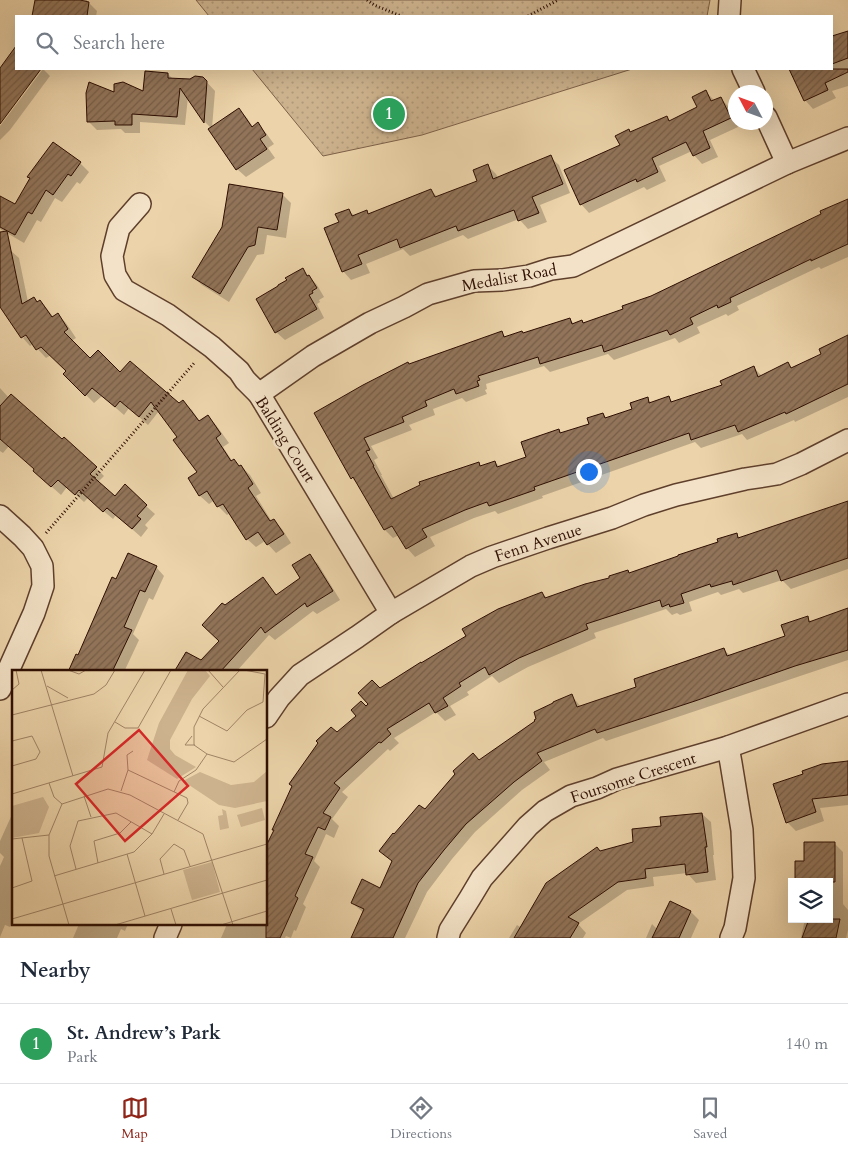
<!DOCTYPE html>
<html lang="en">
<head>
<meta charset="utf-8">
<style>
  :root { --surface:#fff; --page:#f2f2f3; --text:#1f2937; --muted:#747a83; --line:#e0e1e3; --accent:#8f2418 }
  body { margin:0; font-family:Cardo,serif; background:var(--page); color:var(--text) }
  .controls { position:absolute; right:15px; bottom:15px; display:grid; overflow:hidden; border-radius:0px; box-shadow:0 5px 20px #0002 }
  .controls button { width:45px; height:45px; display:grid; place-items:center; padding:0; border:0; border-bottom:1px solid var(--line); background:var(--surface); color:var(--text); font:25px sans-serif }
  .compass { position:absolute; left:728px; top:85px; width:45px; height:45px; border-radius:50%; background:var(--surface); box-shadow:0 5px 20px #0002; rotate:311deg }
  .you { position:absolute; left:588px; top:471px; width:18px; height:18px; margin:-12px; border:4px solid #fff; border-radius:50%; background:#1a73e8; box-shadow:0 0 0 8px #1a73e833 }
  .badge { display:grid; place-items:center; width:32px; height:32px; border-radius:50%; background:var(--accent); color:#fff; font-size:16px; font-weight:700 }
  .pin { position:absolute; translate:-50% -50%; border:2px solid #fff; box-shadow:0 1px 5px #0006 }
  .list { margin:0; padding:0; list-style:none }
  h2 { display:flex; justify-content:space-between; align-items:center; height:65px; margin:0; padding:0 20px; font-size:21px }
  h2 small { font-size:16px; font-weight:400; color:var(--muted) }
  .list li { display:grid; grid-template-columns:32px 1fr auto; gap:15px; align-items:center; box-sizing:border-box; height:80px; padding:0 20px; border-top:1px solid var(--line) }
  .list b { display:block; font-size:19px; white-space:nowrap }
  .list p { margin:0; font-size:16px; white-space:nowrap; color:var(--muted) }
  .list em { font-size:16px; font-style:normal; color:var(--muted) }
  .icon { flex:none; width:28px; height:28px; fill:none; stroke:currentColor; stroke-width:2; stroke-linecap:round; stroke-linejoin:round }
  .map { position:relative; flex:none; width:848px; height:938px; overflow:hidden }
  .search { position:absolute; background:var(--surface); box-shadow:0 5px 20px #0002; left:15px; right:15px; top:15px; height:55px; display:flex; align-items:center; gap:12px; box-sizing:border-box; padding:0 18px; border-radius:0px; color:var(--muted); font-size:19px }
  .sheet { height:145px; background:var(--surface) }
  nav { display:flex; justify-content:space-around; align-items:center; box-sizing:border-box; height:70px; border-top:1px solid var(--line); background:var(--surface); font-size:14px; color:var(--muted) }
  nav a { display:grid; justify-items:center; gap:2px }
  nav .on { color:var(--accent) }
  .map>svg:first-child { display:block }
  .park { fill:url(#park-dots); stroke:#7d6048 }
  .shadow { fill:#0003 }
  .building { fill:url(#building-hatch); stroke:#2e0e02 }
  .lines { fill:none; stroke-linecap:round; stroke-linejoin:round }
  .minor-casing { stroke:#5e3f2c; stroke-width:24 }
  .path { stroke:#2e0e02; stroke-width:3; stroke-dasharray:1 2.5; stroke-linecap:butt }
  .minor { stroke:#f3e2c7; stroke-width:21 }
  .labels { text-anchor:middle; stroke-width:5; stroke-linejoin:round; paint-order:stroke }
  .street-label { font-size:16px; fill:#2e0e02; stroke:#f3e2c7 }
  .inset-road { fill:none; stroke:#a08466; stroke-width:1 }
  .view { fill:#d62828; fill-opacity:0.15; stroke:#d62828; stroke-width:2.5 }
  .inset-edge { fill:none; stroke:#2e0e02; stroke-width:2.5 }
</style>
</head>
<body>
<div class="map">
<svg width="848" height="938" viewBox="0 0 848 938">
  <defs>
    <pattern id="park-dots" width="8" height="8" patternUnits="userSpaceOnUse" patternTransform="scale(1.25)"><rect width="8" height="8" fill="#ccb28d"/><path d="M2 2h.1M6 6h.1" fill="none" stroke="#b09878" stroke-width="1.8" stroke-linecap="round"/></pattern>
    <pattern id="building-hatch" width="6" height="6" patternUnits="userSpaceOnUse" patternTransform="scale(1.25)"><rect width="6" height="6" fill="#917459"/><path d="M-1 1l2-2M0 6l6-6M5 7l2-2" fill="none" stroke="#775e47"/></pattern>
  </defs>
  <rect width="100%" height="100%" fill="#ecd3a9"/>
  <filter id="stains"><feTurbulence type="fractalNoise" baseFrequency=".004" numOctaves="4"/><feColorMatrix values="0 0 0 0 .2 0 0 0 0 .09 0 0 0 0 .02 0 0 0 .5 -.17"/></filter>
  <radialGradient id="worn" r=".72"><stop offset=".6" stop-color="#630" stop-opacity="0"/><stop offset="1" stop-color="#630" stop-opacity=".3"/></radialGradient>
  <g class="park">
    <polygon points="196,0 710,0 707,16 209,16"/>
    <polygon points="252,69 632,69 422,135 323,156"/>
  </g>
  <g class="shadow">
    <polygon points="36,0 87,0 87,3 89,3 97,11 96,16 33,16"/>
    <polygon points="848,33 848,86 832,91 836,98 813,109 805,100 790,69 832,69 832,38"/>
    <polygon points="43,69 50,76 10,130 0,140 0,126"/>
    <polygon points="168,74 173,79 190,80 203,78 215,91 212,128 238,109 247,118 253,127 257,124 266,133 274,144 268,148 275,158 246,177 237,169 211,128 205,122 188,97 185,125 140,122 140,133 125,133 121,129 97,130 88,121 115,94 144,92"/>
    <polygon points="706,92 715,101 720,98 729,107 738,127 710,140 718,157 702,164 694,155 692,151 659,166 666,181 647,190 644,187 589,213 581,204 631,133 666,117 671,121 699,108"/>
    <polygon points="53,143 80,163 89,172 80,184 77,182 62,202 55,198 41,222 37,220 24,243 0,229 0,201 15,206"/>
    <polygon points="550,157 559,165 570,193 540,205 547,222 528,229 519,219 468,239 463,235 410,256 403,249 366,264 370,273 351,280 343,271 340,222 348,210 355,216 367,212 370,215 430,190 438,197 478,181 488,166 496,174 498,178"/>
    <polygon points="282,194 291,203 286,238 267,235 264,254 257,255 229,302 202,285 193,277"/>
    <polygon points="848,200 848,257 821,269 819,267 737,306 739,310 728,316 726,314 697,327 700,333 679,343 675,338 614,360 608,354 550,372 544,366 486,384 487,389 485,390 487,394 466,402 462,398 433,409 435,415 409,425 412,430 371,446 378,458 374,460 382,475 381,475 394,499 478,463 482,467 495,462 500,467 528,457 559,430 562,434 590,424 603,414 607,419 634,409 647,399 652,403 669,398 674,403 724,386 754,368 762,376 788,364 793,369 823,355 847,337 848,333 848,397 795,422 794,420 747,440 742,434 701,448 695,442 542,496 543,498 498,514 495,511 474,518 430,537 435,546 415,557 407,548 399,535 393,538 385,530 359,485 352,478 316,414 410,365 502,333 507,338 523,334 570,319 574,324 582,322 584,324 624,310 823,215"/>
    <polygon points="10,250 19,258 28,302 34,298 38,303 40,301 48,310 54,318 58,315 66,323 76,338 71,341 90,360 121,374 179,405 183,402 192,410 200,422 207,416 216,425 229,443 223,447 233,462 240,467 241,466 250,475 261,493 256,496 272,522 274,521 282,529 291,543 276,553 265,541 256,547 247,539 230,513 227,515 218,506 215,500 209,504 200,496 189,478 199,472 178,437 159,411 148,425 129,408 124,415 102,396 94,403 65,374 67,371 51,355 46,358 33,344 30,346 23,338 32,332 0,306 0,252"/>
    <polygon points="302,269 317,285 324,297 319,300 320,302 317,304 324,318 285,340 276,332 289,280"/>
    <polygon points="0,388 9,398 96,468 104,476 98,482 115,497 146,506 155,514 145,525 148,528 141,537 116,515 113,519 88,498 84,502 67,487 61,495 43,479 36,470 9,446 3,453 0,451"/>
    <polygon points="848,502 848,569 791,589 782,580 743,593 739,589 721,595 718,592 689,602 692,611 680,615 677,613 672,615 666,609 594,633 596,638 528,667 499,683 492,676 467,692 469,695 450,706 456,715 445,721 436,712 394,738 399,743 390,751 388,749 342,792 348,797 332,819 339,826 334,838 326,834 314,861 320,867 303,904 306,907 296,931 294,930 291,938 286,936 285,938 221,938 227,924 266,924 337,734 366,708 380,689 542,593 547,598 611,579 627,571 630,574 719,543 736,534 741,539"/>
    <polygon points="309,556 318,564 340,600 317,614 313,611 275,640 269,635 236,672 176,672 201,662 220,641 225,607 263,579 278,596 302,578"/>
    <polygon points="156,567 164,576 153,600 149,598 133,634 139,640 124,672 70,672 117,581"/>
    <polygon points="848,610 848,660 606,741 603,738 544,762 550,770 522,790 475,832 452,859 427,892 405,938 353,938 364,913 352,903 380,889 393,862 381,851 479,761 572,696 581,707 638,688 724,650 731,656 786,637 807,618 812,622"/>
    <polygon points="847,760 848,760 848,805 820,808 824,821 796,831 787,822 847,762"/>
    <polygon points="14,810 14,918 10,927 5,925 0,937 0,866 4,857 0,853 0,841"/>
    <polygon points="702,814 711,822 714,855 713,855 716,880 696,883 687,873 653,877 654,886 627,890 578,924 586,933 583,938 509,938 517,925 522,928 600,852 635,843 662,827"/>
    <polygon points="834,843 843,852 843,904 848,910 848,930 846,938 801,938 805,919 829,919 829,882 805,863"/>
    <polygon points="691,912 699,920 691,938 646,938 652,924 658,930"/>
    <polygon points="79,924 128,924 125,931 121,929 117,938 73,938"/>
  </g>
  <g class="building">
    <polygon points="35,0 80,0 89,2 87,16 32,16"/>
    <polygon points="848,31 848,58 832,64 832,36"/>
    <polygon points="16,46 16,69 41,69 0,124 0,68"/>
    <polygon points="789,69 848,69 848,72 825,83 828,90 804,101"/>
    <polygon points="145,71 168,73 168,78 190,79 195,76 203,77 207,81 204,123 180,88 177,117 132,114 132,125 115,125 115,121 87,122 86,93 89,82 114,92 114,84 123,82 143,91"/>
    <polygon points="706,90 711,101 721,97 731,118 703,131 710,148 693,156 686,142 652,158 658,172 637,182 636,179 580,205 564,170 620,145 615,136 629,129 630,132 667,116 669,121 697,107 692,97"/>
    <polygon points="239,108 252,127 258,122 266,135 260,139 267,149 236,170 208,129"/>
    <polygon points="53,142 81,162 71,176 68,174 53,195 46,190 32,214 28,212 15,235 0,227 0,196 15,204 30,178 27,177"/>
    <polygon points="551,155 563,184 532,197 539,213 518,221 514,210 458,231 456,226 400,248 397,239 358,255 362,264 342,272 324,228 339,222 335,214 349,209 352,216 367,210 368,214 431,189 435,197 477,181 473,170 488,164 493,179"/>
    <polygon points="229,184 283,193 277,230 258,227 255,245 248,247 220,294 192,277 222,227"/>
    <polygon points="848,199 848,244 811,261 811,259 730,298 731,302 718,308 717,305 690,318 693,324 670,335 667,330 604,352 602,345 540,364 538,357 478,376 480,380 477,381 479,386 456,394 454,389 425,401 427,406 402,417 404,422 364,438 370,450 366,451 374,466 373,466 391,499 420,485 419,482 479,462 480,466 495,461 497,467 526,457 521,442 559,429 560,433 589,424 587,418 603,413 605,418 632,409 630,403 648,397 649,403 669,396 671,402 722,385 720,381 754,366 758,377 788,362 791,368 821,354 819,349 848,335 848,384 786,414 785,412 738,432 735,425 691,440 689,433 534,487 535,490 489,506 487,502 465,510 422,529 427,537 406,549 392,526 384,530 353,477 351,479 314,413 363,385 408,362 409,364 502,331 504,337 522,331 523,333 570,318 572,324 582,320 583,323 623,309 622,306 651,296 701,272 821,214 820,211"/>
    <polygon points="7,231 22,304 34,297 37,302 40,300 52,317 58,313 68,329 64,332 90,358 98,350 120,372 130,361 179,403 183,400 199,421 208,415 221,434 216,438 231,461 234,459 239,466 241,465 253,484 248,488 270,521 274,519 284,534 267,545 258,532 246,540 223,504 217,507 207,491 199,496 188,478 197,472 173,440 177,437 151,402 139,417 120,401 115,407 92,388 85,396 63,374 66,371 41,347 36,350 26,335 21,338 0,307 0,232"/>
    <polygon points="303,268 307,276 309,275 317,288 312,291 313,293 309,295 317,309 275,333 256,299 278,286 278,285 287,280 285,278"/>
    <polygon points="11,394 62,439 64,437 97,467 90,474 115,496 125,484 147,505 137,516 141,519 132,529 107,508 103,512 79,490 75,495 58,480 51,487 33,471 34,469 0,439 0,406"/>
    <polygon points="848,501 848,558 781,581 777,570 733,585 732,581 711,587 710,584 681,594 684,603 670,607 669,604 662,607 660,600 586,624 588,629 519,658 489,675 485,667 459,683 461,686 443,698 448,706 435,713 429,703 387,729 391,734 381,743 379,742 334,783 340,788 323,813 331,817 325,830 318,827 305,854 313,857 295,896 298,898 280,938 266,938 266,846 274,830 272,830 292,786 289,784 318,743 316,741 331,727 337,732 356,716 351,710 361,701 366,706 368,704 358,693 372,680 380,688 421,662 421,663 466,636 462,629 498,609 542,592 545,598 585,584 609,578 609,576 628,570 629,573 678,556 678,555 718,542 717,539 737,533 738,538"/>
    <polygon points="128,553 157,566 145,592 140,590 124,627 132,630 112,672 68,672 76,654 78,655 112,577 116,579"/>
    <polygon points="310,554 333,591 307,607 305,603 265,633 261,627 220,672 174,672 186,652 201,660 219,641 202,625 222,603 225,605 263,577 276,595 300,578 292,565"/>
    <polygon points="848,608 848,650 795,666 695,701 597,733 595,729 537,753 542,761 514,782 466,824 444,850 418,883 393,938 351,938 364,909 351,903 362,879 380,888 392,861 379,851 393,833 394,834 419,805 425,809 455,774 453,771 473,753 479,760 535,721 534,720 536,719 534,712 553,703 553,702 572,694 577,707 636,687 634,679 675,665 724,648 727,656 785,636 781,625 808,616 809,622"/>
    <polygon points="848,761 848,795 812,799 816,812 786,823 773,784 803,774 802,771 822,764"/>
    <polygon points="702,813 707,847 705,847 708,872 686,875 685,864 645,869 646,878 618,882 568,917 579,923 570,938 514,938 546,883 597,847 600,851 633,842 632,829 661,826 660,817"/>
    <polygon points="804,842 835,842 835,882 795,882 795,861 804,861"/>
    <polygon points="670,901 691,911 679,938 652,938"/>
    <polygon points="809,919 840,919 836,938 802,938"/>
  </g>
  <g class="lines">
    <g class="minor-casing">
      <g id="minor">
        <polyline points="729,16 730,0"/>
        <polyline points="743,69 754,92"/>
        <polyline points="766,117 787,163"/>
        <polyline points="140,204 119,228 112,256 115,275 124,290 168,315 212,347 239,371 245,380 259,394 391,613"/>
        <polyline points="259,394 313,356 370,323 404,307 428,294 474,281 502,280 529,276 551,269 573,266 787,163 848,138"/>
        <polyline points="0,516 22,536 33,548 42,566 43,586 34,613 0,689"/>
        <polyline points="266,717 279,698 300,675 357,637 391,613 471,566 492,557 548,538 612,518 644,505 676,495 745,479 777,474 801,464 848,440"/>
        <polyline points="728,747 731,763 742,830 744,878 735,928 731,938"/>
        <polyline points="165,938 171,924"/>
        <polyline points="448,938 450,930 470,898 482,878 528,826 545,811 571,796 597,788 617,779 728,747 848,704"/>
      </g>
    </g>
    <g class="path">
      <polyline points="367,0 374,5 401,16"/>
      <polyline points="528,16 558,0"/>
      <polyline points="46,533 195,362"/>
    </g>
    <use href="#minor" class="minor"/>
  </g>
  <g class="labels">
    <g class="street-label">
      <text transform="translate(509 277) rotate(-10)" y="6">Medalist Road</text>
      <text transform="translate(286 439) rotate(58)" y="6">Balding Court</text>
      <text transform="translate(538 542) rotate(-18)" y="6">Fenn Avenue</text>
      <text transform="translate(633 777) rotate(-18)" y="6">Foursome Crescent</text>
    </g>
  </g>
  <g transform="translate(12 670)">
    <rect width="255" height="255" fill="#ecd3a9"/>
    <path d="M176,0H193L198,6L180,29L158,70V79L163,85L184,97L165,109L135,90L147,53ZM255,101V131L223,138L207,135L171,111L188,102L219,115L242,112ZM31,127L37,137L27,163L0,168V136ZM210,139L214,141L217,158L208,160L206,146L211,145ZM200,192L208,222L180,230L171,200Z" fill="#ccb28d"/>
    <path d="M250,138L253,150L229,157L225,145Z" fill="#ccb28d"/>
    <path class="inset-road" d="M29,0L61,106M56,0L67,4L74,0M196,0L211,17M228,0L191,39L182,57V75L195,84L222,92L255,69M35,16L56,28M0,20L7,14L4,0M0,45L82,24L94,15L103,0M187,46L215,61L235,40L251,32L253,4L232,0M103,52L113,58H126L159,0M180,66L173,75H183M0,71L20,66L28,82L24,89L0,96M116,100L175,128L176,133L166,150M37,113L42,127L50,134M109,121L116,100L115,85L121,81M162,122L167,111L184,100L195,84M0,124L90,97L96,63L133,0M72,126L79,147M0,169L37,165M115,184L133,246M86,193L82,171L108,163L119,152M64,199L58,176L66,151L104,143L140,164M152,204L148,189L162,174L172,180L178,196M42,206L122,182L140,164L152,144M0,218L20,211L10,168M159,239L164,255M0,249L255,174M57,255L37,186V165L50,134L96,119L118,125L191,164L221,255M103,255L255,210M209,255L255,241"/>
    <path class="view" d="M127,60L176,116L113,171L64,114Z"/>
    <rect width="255" height="255" class="inset-edge"/>
  </g>
  <rect width="100%" height="100%" filter="url(#stains)"/>
  <rect width="100%" height="100%" fill="url(#worn)"/>
</svg>
<div class="controls">
<button><svg class="icon" aria-label="layers" viewBox="0 0 24 24"><path d="M12 4l9 5-9 5-9-5zM3 14l9 5 9-5"/></svg></button>
</div>
<svg class="compass" viewBox="-18 -18 36 36"><path d="M0-13l5 13h-10z" fill="#e53935"/><path d="M0 13l5-13h-10z" fill="#747a83"/></svg>
<div class="you"></div>
<div class="pin badge" style="left:389px;top:114px;background:#2e9e5b">1</div>
<div class="search"><svg class="icon" aria-label="search" viewBox="0 0 24 24"><circle cx="10" cy="10" r="6"/><path d="M15 15l6 6"/></svg>Search here</div>
</div>
<section class="sheet">
<h2>Nearby<small></small></h2>
<ul class="list">
<li><span class="badge" style="background:#2e9e5b">1</span><div><b>St. Andrew’s Park</b><p>Park</p></div><em>140 m</em></li>
</ul>
</section>
<nav>
<a class="on"><svg class="icon" aria-label="map" viewBox="0 0 24 24"><path d="M3 6l6-2 6 2 6-2v14l-6 2-6-2-6 2zM9 4v14M15 6v14"/></svg>Map</a>
<a><svg class="icon" aria-label="directions" viewBox="0 0 24 24"><path d="M12 3l9 9-9 9-9-9zM9 14v-3h6M13 9l2 2-2 2"/></svg>Directions</a>
<a><svg class="icon" aria-label="saved" viewBox="0 0 24 24"><path d="M7 4h10v16l-5-4-5 4z"/></svg>Saved</a>
</nav>
</body>
</html>
